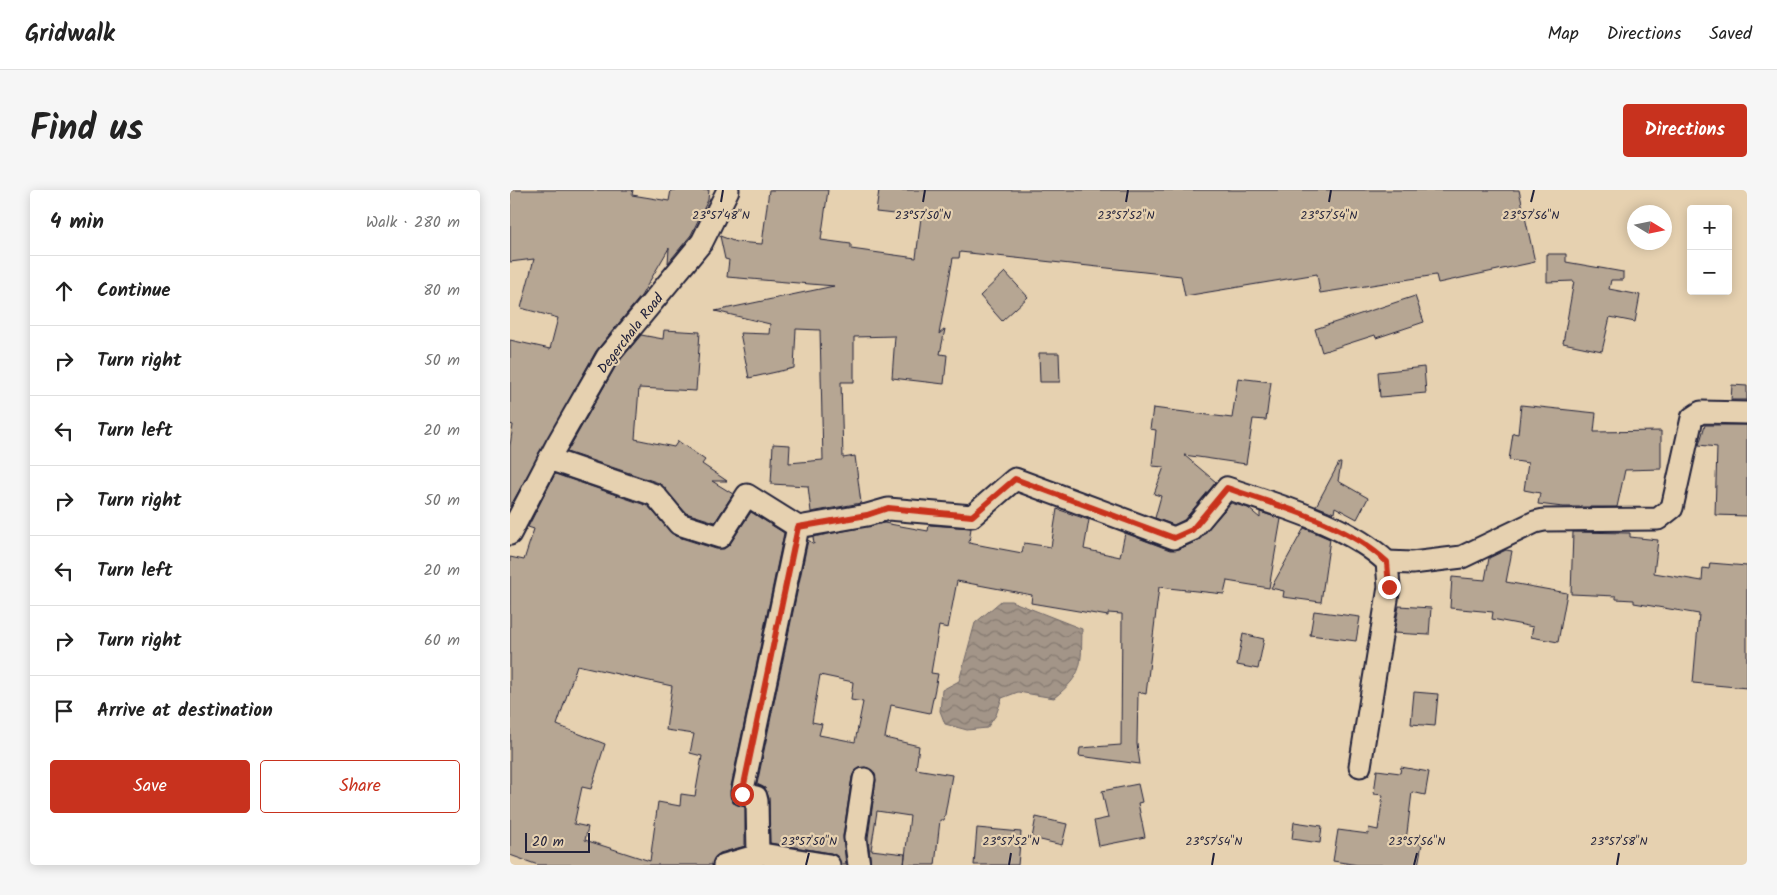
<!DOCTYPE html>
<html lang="en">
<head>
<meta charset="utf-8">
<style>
  :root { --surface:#fff; --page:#f6f6f6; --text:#222; --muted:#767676; --line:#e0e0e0; --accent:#c8321e }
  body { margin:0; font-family:Kalam,sans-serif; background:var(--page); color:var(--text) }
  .controls { position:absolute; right:15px; top:15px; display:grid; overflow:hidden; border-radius:5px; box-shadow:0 2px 12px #0003 }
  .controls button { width:45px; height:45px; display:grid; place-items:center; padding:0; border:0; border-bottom:1px solid var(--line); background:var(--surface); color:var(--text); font:25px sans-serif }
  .compass { position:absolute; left:1117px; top:15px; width:45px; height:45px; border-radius:50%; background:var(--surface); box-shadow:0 2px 12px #0003; rotate:100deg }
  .scale { position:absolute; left:15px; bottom:12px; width:65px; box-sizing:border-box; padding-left:5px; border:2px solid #22223b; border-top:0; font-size:14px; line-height:18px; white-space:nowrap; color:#22223b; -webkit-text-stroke:4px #e6d1b0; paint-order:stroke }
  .stop { position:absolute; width:15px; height:15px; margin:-11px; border:4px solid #c8321e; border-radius:50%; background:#fff }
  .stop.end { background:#c8321e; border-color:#fff; box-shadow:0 1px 5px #0008 }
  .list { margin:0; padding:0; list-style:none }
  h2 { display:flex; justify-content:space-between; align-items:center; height:65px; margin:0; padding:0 20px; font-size:21px }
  h2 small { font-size:16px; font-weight:400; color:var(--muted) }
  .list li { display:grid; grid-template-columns:32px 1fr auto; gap:15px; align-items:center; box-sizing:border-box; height:70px; padding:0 20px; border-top:1px solid var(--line) }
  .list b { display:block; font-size:19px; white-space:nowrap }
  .list em { font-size:16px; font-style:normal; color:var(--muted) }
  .actions { display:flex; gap:10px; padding:15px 20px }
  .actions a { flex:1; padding:11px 0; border:1px solid var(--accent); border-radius:5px; text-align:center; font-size:18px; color:var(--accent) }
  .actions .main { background:var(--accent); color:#fff }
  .icon { flex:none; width:28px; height:28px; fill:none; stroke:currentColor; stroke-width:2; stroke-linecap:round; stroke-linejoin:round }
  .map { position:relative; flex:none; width:1237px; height:675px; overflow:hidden; border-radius:5px }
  header { display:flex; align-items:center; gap:30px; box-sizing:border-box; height:70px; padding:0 25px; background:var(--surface); border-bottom:1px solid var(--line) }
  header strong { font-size:24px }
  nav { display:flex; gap:28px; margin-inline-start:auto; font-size:18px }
  .intro { display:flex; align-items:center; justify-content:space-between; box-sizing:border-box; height:120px; padding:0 30px }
  h1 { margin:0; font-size:35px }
  .button { padding:12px 22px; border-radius:5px; background:var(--accent); color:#fff; font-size:18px; font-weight:700 }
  main { display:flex; gap:30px; padding:0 30px }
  aside { flex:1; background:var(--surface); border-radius:5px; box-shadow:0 2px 12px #0003 }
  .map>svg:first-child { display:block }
  .water { fill:url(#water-waves); stroke:#6f6769 }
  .building { fill:#b6a693; stroke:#22223b; fill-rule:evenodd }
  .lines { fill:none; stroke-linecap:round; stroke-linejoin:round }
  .street-casing { stroke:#22223b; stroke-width:25 }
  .street { stroke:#e6d1b0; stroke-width:21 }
  .route { stroke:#c8321e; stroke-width:6 }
  .ticks { fill:none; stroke:#22223b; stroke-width:2 }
  .labels { text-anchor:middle; stroke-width:4.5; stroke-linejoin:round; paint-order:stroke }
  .street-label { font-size:14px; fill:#22223b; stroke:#e6d1b0 }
  .ticks-label { font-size:12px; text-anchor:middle; fill:#22223b; stroke:#e6d1b0; stroke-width:4.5; stroke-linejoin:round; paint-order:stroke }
</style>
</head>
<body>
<header>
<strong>Gridwalk</strong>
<nav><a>Map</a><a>Directions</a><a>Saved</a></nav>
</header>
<div class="intro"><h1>Find us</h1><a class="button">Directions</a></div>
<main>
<aside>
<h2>4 min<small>Walk · 280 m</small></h2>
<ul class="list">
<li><svg class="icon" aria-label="ahead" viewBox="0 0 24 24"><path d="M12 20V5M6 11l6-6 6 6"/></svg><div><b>Continue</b></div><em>80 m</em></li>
<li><svg class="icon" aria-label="right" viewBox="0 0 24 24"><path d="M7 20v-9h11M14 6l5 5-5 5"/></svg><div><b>Turn right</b></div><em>50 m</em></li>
<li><svg class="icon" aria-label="left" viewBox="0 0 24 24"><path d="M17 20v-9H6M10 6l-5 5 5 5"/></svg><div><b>Turn left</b></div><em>20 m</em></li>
<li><svg class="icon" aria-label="right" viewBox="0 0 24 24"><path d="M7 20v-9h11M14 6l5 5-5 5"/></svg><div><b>Turn right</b></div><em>50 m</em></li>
<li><svg class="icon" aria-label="left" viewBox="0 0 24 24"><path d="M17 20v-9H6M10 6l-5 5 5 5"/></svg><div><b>Turn left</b></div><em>20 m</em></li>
<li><svg class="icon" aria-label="right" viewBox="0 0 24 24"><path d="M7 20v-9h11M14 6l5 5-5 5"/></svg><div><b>Turn right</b></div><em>60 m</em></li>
<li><svg class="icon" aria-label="arrive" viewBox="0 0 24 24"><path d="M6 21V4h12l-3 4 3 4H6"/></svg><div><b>Arrive at destination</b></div></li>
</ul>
<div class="actions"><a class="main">Save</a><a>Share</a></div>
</aside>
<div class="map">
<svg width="1237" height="675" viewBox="0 0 1237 675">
  <defs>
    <pattern id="water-waves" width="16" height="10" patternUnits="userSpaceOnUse" patternTransform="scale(1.25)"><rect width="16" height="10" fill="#a39588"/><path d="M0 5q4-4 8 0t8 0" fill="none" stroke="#847970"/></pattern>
  </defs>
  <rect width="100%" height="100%" fill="#e6d1b0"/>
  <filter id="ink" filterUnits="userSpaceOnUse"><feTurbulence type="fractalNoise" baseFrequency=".02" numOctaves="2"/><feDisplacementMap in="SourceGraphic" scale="10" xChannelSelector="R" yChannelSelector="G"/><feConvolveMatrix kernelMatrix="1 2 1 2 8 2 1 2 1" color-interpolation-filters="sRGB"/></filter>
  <g filter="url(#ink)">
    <path class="water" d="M491,411H501L572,439C571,475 574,484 544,508L508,502L492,508L486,525L477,538L457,540L435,534L430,521L432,500L449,491L465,433Z"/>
    <g class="building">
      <polygon points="0,0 123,0 122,5 159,11 161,0 199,0 198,10 181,45 158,73 159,58 131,106 86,161 0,317 0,256 3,235 0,234 0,150 40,159 48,128 11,118 24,69 0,72"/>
      <polygon points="259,0 318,0 311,50 341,54 341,59 406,68 411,27 366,22 369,0 1009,0 1025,72 928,93 926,85 810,103 807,84 675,106 671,86 450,62 449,68 443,68 429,144 435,139 430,164 437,165 434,194 382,188 385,146 344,147 344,192 331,192 333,268 345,266 351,313 301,322 298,296 261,294 263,254 280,255 279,273 313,270 310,140 286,139 284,178 239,188 230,143 259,144 260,134 205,121 324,96 217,87 219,70 215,69 210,46 226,52 252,54"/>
      <polygon points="1037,64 1056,64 1056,72 1113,82 1113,90 1101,90 1099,99 1130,105 1125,132 1100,127 1092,161 1053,153 1064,91 1037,92"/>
      <polygon points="495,82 518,107 492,131 470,106"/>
      <polygon points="905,106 914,132 866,148 865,145 812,162 805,139"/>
      <polygon points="154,140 190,142 186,201 129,198 125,249 164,257 168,251 195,270 192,274 217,291 202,291 223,304 205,332 176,323 149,293 57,262 107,174 131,145 153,149"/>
      <polygon points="529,163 549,163 550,192 530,192"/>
      <polygon points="914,177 916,203 870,207 868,182"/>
      <polygon points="728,188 761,192 756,230 743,229 736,274 674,265 706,292 674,330 664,335 645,328 651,306 644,304 654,277 642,276 646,240 640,239 643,218 722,228"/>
      <polygon points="1222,195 1237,196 1237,210 1221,210"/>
      <polygon points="1011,215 1086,223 1084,242 1151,241 1151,279 1115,280 1107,317 1053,317 1028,314 1030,303 1014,300 1018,273 999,270 1003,243 1008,244"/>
      <polygon points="1195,235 1237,235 1237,326 1205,325 1207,257 1189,255"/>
      <polygon points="829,273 831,273 828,291 858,308 847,329 825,317 824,323 806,316"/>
      <path d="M45,284L138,316L165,346L206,359H214L220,354L241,322L274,343L220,601L223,613L235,617V656L210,663L205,667L202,675H28L0,665V367L14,370L24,339L18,337ZM67,475L162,496L156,540L184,544L180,563L192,566L185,606L171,604L170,616L148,612L140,671L75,650L78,637L64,634L72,597L81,599L95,554L47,535Z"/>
      <path d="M721,313L738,318L750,328V322L771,329L759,398L717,391L714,404L649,397L636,504L628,502L627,554L630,574L569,566L570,558L611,555L612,424L598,423V426L521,413L522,405L447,391L438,438L429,436L421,483L428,484L420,523L381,515L375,548L409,556L406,579L442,585L434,630H430L425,675H394L400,626L367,621L361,660L395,664L394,675H361L358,648L366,590L362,580L355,577L345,581L342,587L333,646L336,675H331L327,666L321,663L260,653L259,608L255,598L247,594L298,350L304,354L303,347L374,333L418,341L419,335L461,338L459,353L512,363L514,353L541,357L547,319L579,330L574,359L610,367L615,343L660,360L669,359L687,351ZM310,485L343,492L341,510L353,512L345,552L309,545L312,534L302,532Z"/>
      <polygon points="794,338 820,349 811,412 773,407 774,401 761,398"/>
      <polygon points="1063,342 1120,343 1120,347 1148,350 1144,383 1192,391 1193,378 1199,379 1200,373 1237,376 1237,498 1183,493 1189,424 1124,413 1124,410 1106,409 1106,406 1061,404"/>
      <polygon points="996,360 1002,361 996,392 1057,403 1048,452 1021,447 1023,437 982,429 983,422 940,418 942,387 975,390 979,368"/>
      <polygon points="889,416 921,418 919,445 884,443"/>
      <polygon points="804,421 850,427 846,451 800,445"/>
      <polygon points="733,444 754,449 748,479 727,475"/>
      <polygon points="904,502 928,504 925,536 901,534"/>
      <polygon points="891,577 919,582 915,605 902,602 896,651 912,654 908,675 848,675 823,671 828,640 858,644 859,638 868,640 873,605 864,604 867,580 890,583"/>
      <polygon points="628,594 632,612 628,613 635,647 589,656 584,631 598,628 592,601"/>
      <polygon points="526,627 557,634 552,655 522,648"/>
      <polygon points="784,632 812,636 810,653 782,649"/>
      <polygon points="467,638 511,642 508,675 464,675"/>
    </g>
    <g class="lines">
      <g class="street-casing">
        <g id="street">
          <path d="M39,269L145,305L169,334L210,347L237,305L288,337L357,325L378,319L462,326L505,289L664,348L682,340L717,298C769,316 837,334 877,372L879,397L850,576"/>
          <polyline points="0,344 46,256 97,167 192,52 218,0"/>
          <polyline points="877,372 902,373 952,367 1025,332 1034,330 1148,329 1162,318 1182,228 1191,222 1237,223"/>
          <polyline points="248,665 247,611 246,607 232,604 288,337"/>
          <polyline points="214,675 252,664 319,675"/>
          <polyline points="349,675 345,648 354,589"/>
        </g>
      </g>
      <use href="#street" class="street"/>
    </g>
  </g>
  <g class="lines" filter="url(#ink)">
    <path class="route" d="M232,604L288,337L357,325L378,318L462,326L505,289L664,348L682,340L717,298C769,316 837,334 877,372L879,397"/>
  </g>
  <path class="ticks" d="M211,12L213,0M413,12L415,0M616,12L618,0M819,12L821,0M1021,12L1024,0M296,675L299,663M499,675L501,663M702,675L704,663M904,675L907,663M1107,675L1109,663"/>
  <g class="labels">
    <g class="street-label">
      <text transform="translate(120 143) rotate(-52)" y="5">Degerchala Road</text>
    </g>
  </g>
  <g class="ticks-label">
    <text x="211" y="29">23°57'48"N</text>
    <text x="413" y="29">23°57'50"N</text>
    <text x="616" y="29">23°57'52"N</text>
    <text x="819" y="29">23°57'54"N</text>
    <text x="1021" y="29">23°57'56"N</text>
    <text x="299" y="655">23°57'50"N</text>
    <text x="501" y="655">23°57'52"N</text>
    <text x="704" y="655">23°57'54"N</text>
    <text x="907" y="655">23°57'56"N</text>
    <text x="1109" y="655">23°57'58"N</text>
  </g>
</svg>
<div class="controls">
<button>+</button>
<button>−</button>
</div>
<svg class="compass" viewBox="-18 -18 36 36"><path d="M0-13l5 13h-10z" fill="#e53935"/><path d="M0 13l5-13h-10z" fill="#767676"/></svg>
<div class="scale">20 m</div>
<div class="stop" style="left:232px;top:604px"></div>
<div class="stop end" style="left:879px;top:397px"></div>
</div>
</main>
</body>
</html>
